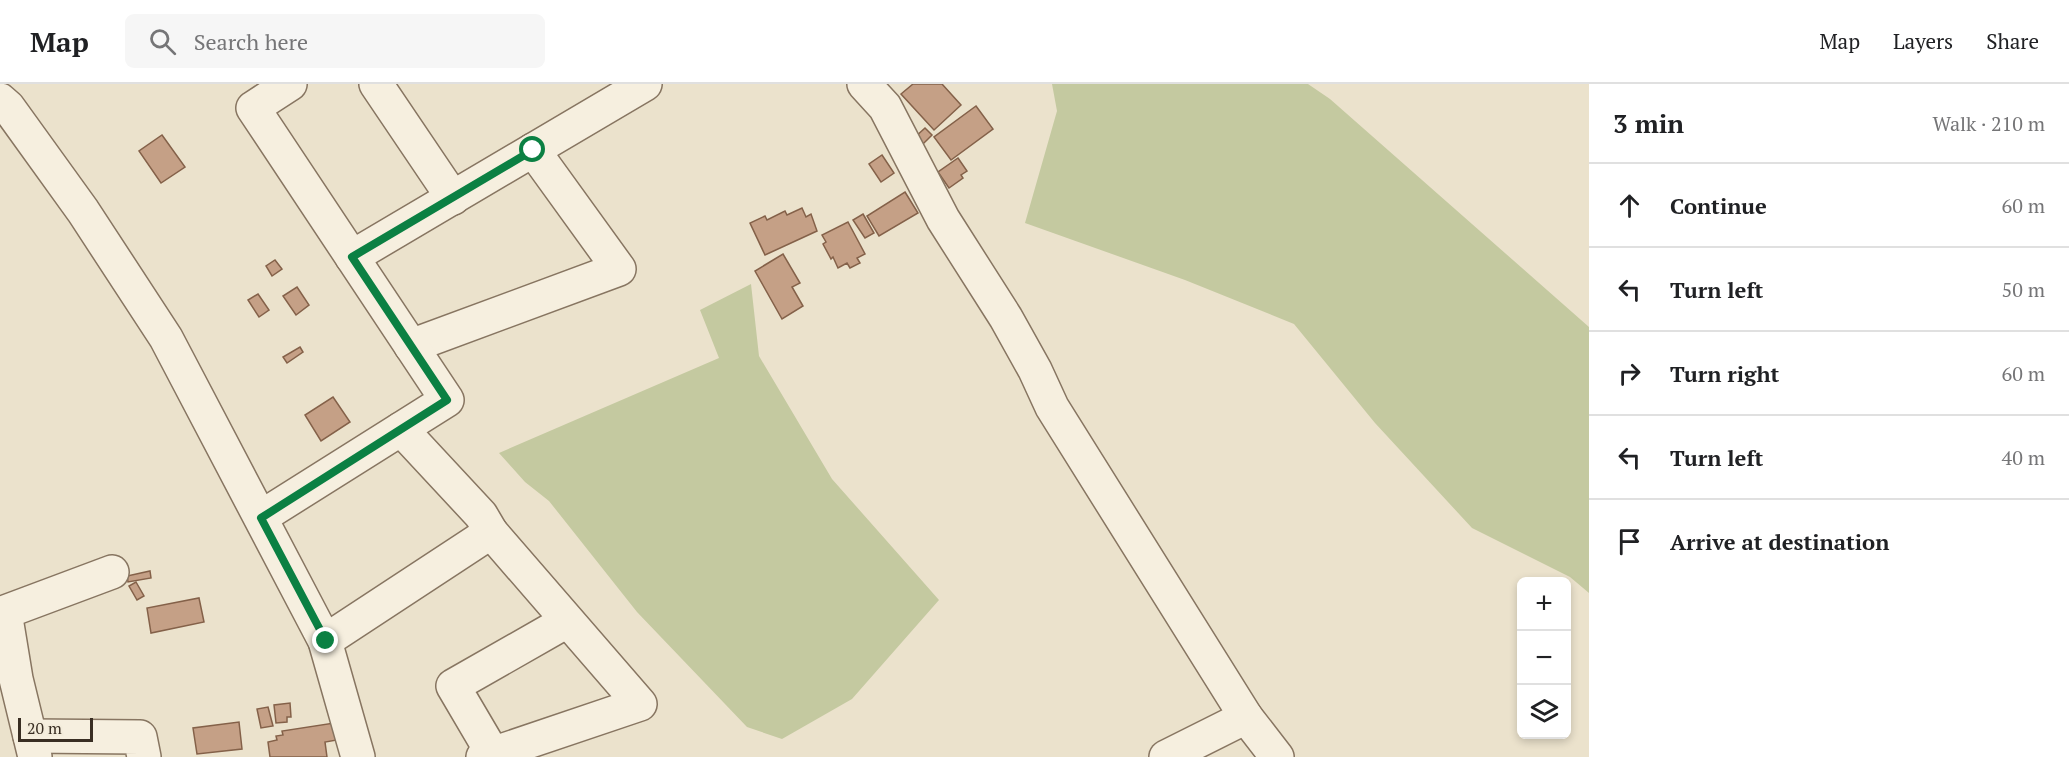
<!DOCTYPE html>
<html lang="en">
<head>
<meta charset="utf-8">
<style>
  :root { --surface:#fff; --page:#f6f6f6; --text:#202124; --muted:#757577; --line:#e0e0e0 }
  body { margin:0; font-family:"PT Serif",serif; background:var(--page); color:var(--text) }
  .controls { position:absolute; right:18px; bottom:18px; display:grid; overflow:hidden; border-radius:9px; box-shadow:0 3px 9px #0003 }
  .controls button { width:54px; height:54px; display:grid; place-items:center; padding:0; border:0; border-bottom:2px solid var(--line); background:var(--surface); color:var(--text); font:30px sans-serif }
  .scale { position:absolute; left:18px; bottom:15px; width:75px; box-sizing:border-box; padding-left:6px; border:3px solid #392e23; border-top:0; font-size:16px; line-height:21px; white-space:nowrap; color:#392e23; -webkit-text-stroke:4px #f3ecdb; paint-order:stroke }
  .stop { position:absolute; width:18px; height:18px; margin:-14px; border:4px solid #0b8043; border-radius:50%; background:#fff }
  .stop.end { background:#0b8043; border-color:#fff; box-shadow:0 2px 6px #0008 }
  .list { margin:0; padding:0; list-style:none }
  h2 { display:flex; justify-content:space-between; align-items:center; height:78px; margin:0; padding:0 24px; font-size:26px }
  h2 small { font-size:20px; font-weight:400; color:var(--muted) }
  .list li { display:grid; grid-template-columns:39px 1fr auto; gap:18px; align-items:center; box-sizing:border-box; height:84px; padding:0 24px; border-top:2px solid var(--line) }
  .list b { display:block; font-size:22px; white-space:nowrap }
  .list em { font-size:20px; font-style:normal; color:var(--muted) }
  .icon { flex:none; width:33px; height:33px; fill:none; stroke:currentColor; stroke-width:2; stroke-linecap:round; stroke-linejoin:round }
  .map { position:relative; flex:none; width:1589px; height:673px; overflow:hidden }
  header { display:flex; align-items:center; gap:36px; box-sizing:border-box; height:84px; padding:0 30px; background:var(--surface); border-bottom:2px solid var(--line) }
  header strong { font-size:28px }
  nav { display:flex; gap:33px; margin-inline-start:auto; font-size:21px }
  .search { width:420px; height:54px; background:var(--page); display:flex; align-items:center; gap:15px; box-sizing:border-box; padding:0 21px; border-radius:9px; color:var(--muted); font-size:22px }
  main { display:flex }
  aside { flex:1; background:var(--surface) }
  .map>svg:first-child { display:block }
  .green { fill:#c4c9a0 }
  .building { fill:#c5a086; stroke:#846149; stroke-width:1.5 }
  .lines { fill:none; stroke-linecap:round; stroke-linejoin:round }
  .minor-casing { stroke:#877561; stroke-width:36 }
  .minor { stroke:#f6efdf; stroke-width:33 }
  .route { stroke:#0b8043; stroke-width:8 }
</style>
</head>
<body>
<header>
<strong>Map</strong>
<div class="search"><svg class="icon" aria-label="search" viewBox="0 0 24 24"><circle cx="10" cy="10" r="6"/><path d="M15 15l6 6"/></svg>Search here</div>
<nav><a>Map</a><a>Layers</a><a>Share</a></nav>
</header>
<main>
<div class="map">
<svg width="1589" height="673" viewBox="0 0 1589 673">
  <rect width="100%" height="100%" fill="#ebe2cc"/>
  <g class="green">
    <polygon points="1052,0 1308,0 1330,15 1589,243 1589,509 1570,493 1472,444 1375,339 1294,240 1185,196 1025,139 1057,27"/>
    <polygon points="751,200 759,272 832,395 939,516 852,615 782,655 747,643 637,528 549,417 525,398 499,369 719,274 700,226"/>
  </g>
  <g class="building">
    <polygon points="913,0 942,0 961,21 934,46 901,10"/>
    <polygon points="976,22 993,45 951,76 934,53"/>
    <polygon points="925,44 932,51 921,62 914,54"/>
    <polygon points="162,51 185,83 161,99 139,67"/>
    <polygon points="882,71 894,89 881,98 869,80"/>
    <polygon points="958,74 967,87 961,91 963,94 949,104 938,88"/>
    <polygon points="905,108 918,129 879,152 867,132"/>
    <polygon points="802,124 806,133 811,130 817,147 765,171 750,139 765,132 767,136 785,127 787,131"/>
    <polygon points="863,130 874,149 865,154 853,136"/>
    <polygon points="848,138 865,170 857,174 860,179 850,184 847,179 838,184 833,173 831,175 823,160 826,158 822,151"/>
    <polygon points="783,170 800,199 792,203 803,222 782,235 755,187"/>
    <polygon points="275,176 282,185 272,192 266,182"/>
    <polygon points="297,203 309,221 296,231 283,212"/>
    <polygon points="258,210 269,226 259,233 248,216"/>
    <polygon points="300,263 303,268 287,279 283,273"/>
    <polygon points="333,313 350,338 321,357 305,331"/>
    <polygon points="150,487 151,494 128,498 127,492"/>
    <polygon points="136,498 144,512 137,516 129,502"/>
    <polygon points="199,514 204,538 151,549 147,524"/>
    <polygon points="290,619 291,633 287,633 287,638 276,639 274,621"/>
    <polygon points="268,623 273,642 261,644 257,625"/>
    <polygon points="239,638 242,665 197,670 193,644"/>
    <polygon points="334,639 337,656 325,658 327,673 270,673 268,658 277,656 276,652 283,651 282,647"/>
  </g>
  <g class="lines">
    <g class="minor-casing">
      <g id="minor">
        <polyline points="376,0 453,114"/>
        <polyline points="864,0 885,23 943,135 1006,234 1035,286 1052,323 1246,633 1277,673"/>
        <polyline points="0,16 8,23 83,127 166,254 325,557 358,673"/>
        <polyline points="352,173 645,0"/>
        <polyline points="411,262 619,185 533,66"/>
        <polyline points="261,433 447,316 253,24 290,0"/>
        <polyline points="325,557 491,448 481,431 401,345"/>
        <polyline points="30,652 140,653 144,673"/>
        <polyline points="493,670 453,602 567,537"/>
        <polyline points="35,673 16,595 5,528 112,488"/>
        <polyline points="483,673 640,620 491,448"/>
        <polyline points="1166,673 1246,633"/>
      </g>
    </g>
    <use href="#minor" class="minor"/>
  </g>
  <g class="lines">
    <polyline class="route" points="326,557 261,434 447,316 352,173 533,66"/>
  </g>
</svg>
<div class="controls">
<button>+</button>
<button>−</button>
<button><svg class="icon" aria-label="layers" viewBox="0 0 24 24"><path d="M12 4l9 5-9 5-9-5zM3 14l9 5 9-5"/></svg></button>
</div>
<div class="scale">20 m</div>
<div class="stop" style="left:533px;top:66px"></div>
<div class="stop end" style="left:326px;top:557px"></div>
</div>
<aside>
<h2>3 min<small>Walk · 210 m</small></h2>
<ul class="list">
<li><svg class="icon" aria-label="ahead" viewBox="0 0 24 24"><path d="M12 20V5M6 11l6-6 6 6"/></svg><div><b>Continue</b></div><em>60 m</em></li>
<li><svg class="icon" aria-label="left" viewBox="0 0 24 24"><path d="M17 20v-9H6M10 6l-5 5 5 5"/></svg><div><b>Turn left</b></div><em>50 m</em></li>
<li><svg class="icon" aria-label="right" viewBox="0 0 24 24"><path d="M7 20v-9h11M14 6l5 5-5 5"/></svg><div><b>Turn right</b></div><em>60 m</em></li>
<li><svg class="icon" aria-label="left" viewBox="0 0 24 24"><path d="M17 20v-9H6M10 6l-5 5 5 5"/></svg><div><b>Turn left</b></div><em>40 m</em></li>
<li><svg class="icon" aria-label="arrive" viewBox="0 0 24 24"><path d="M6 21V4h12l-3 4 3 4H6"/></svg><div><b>Arrive at destination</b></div></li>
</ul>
</aside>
</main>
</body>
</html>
